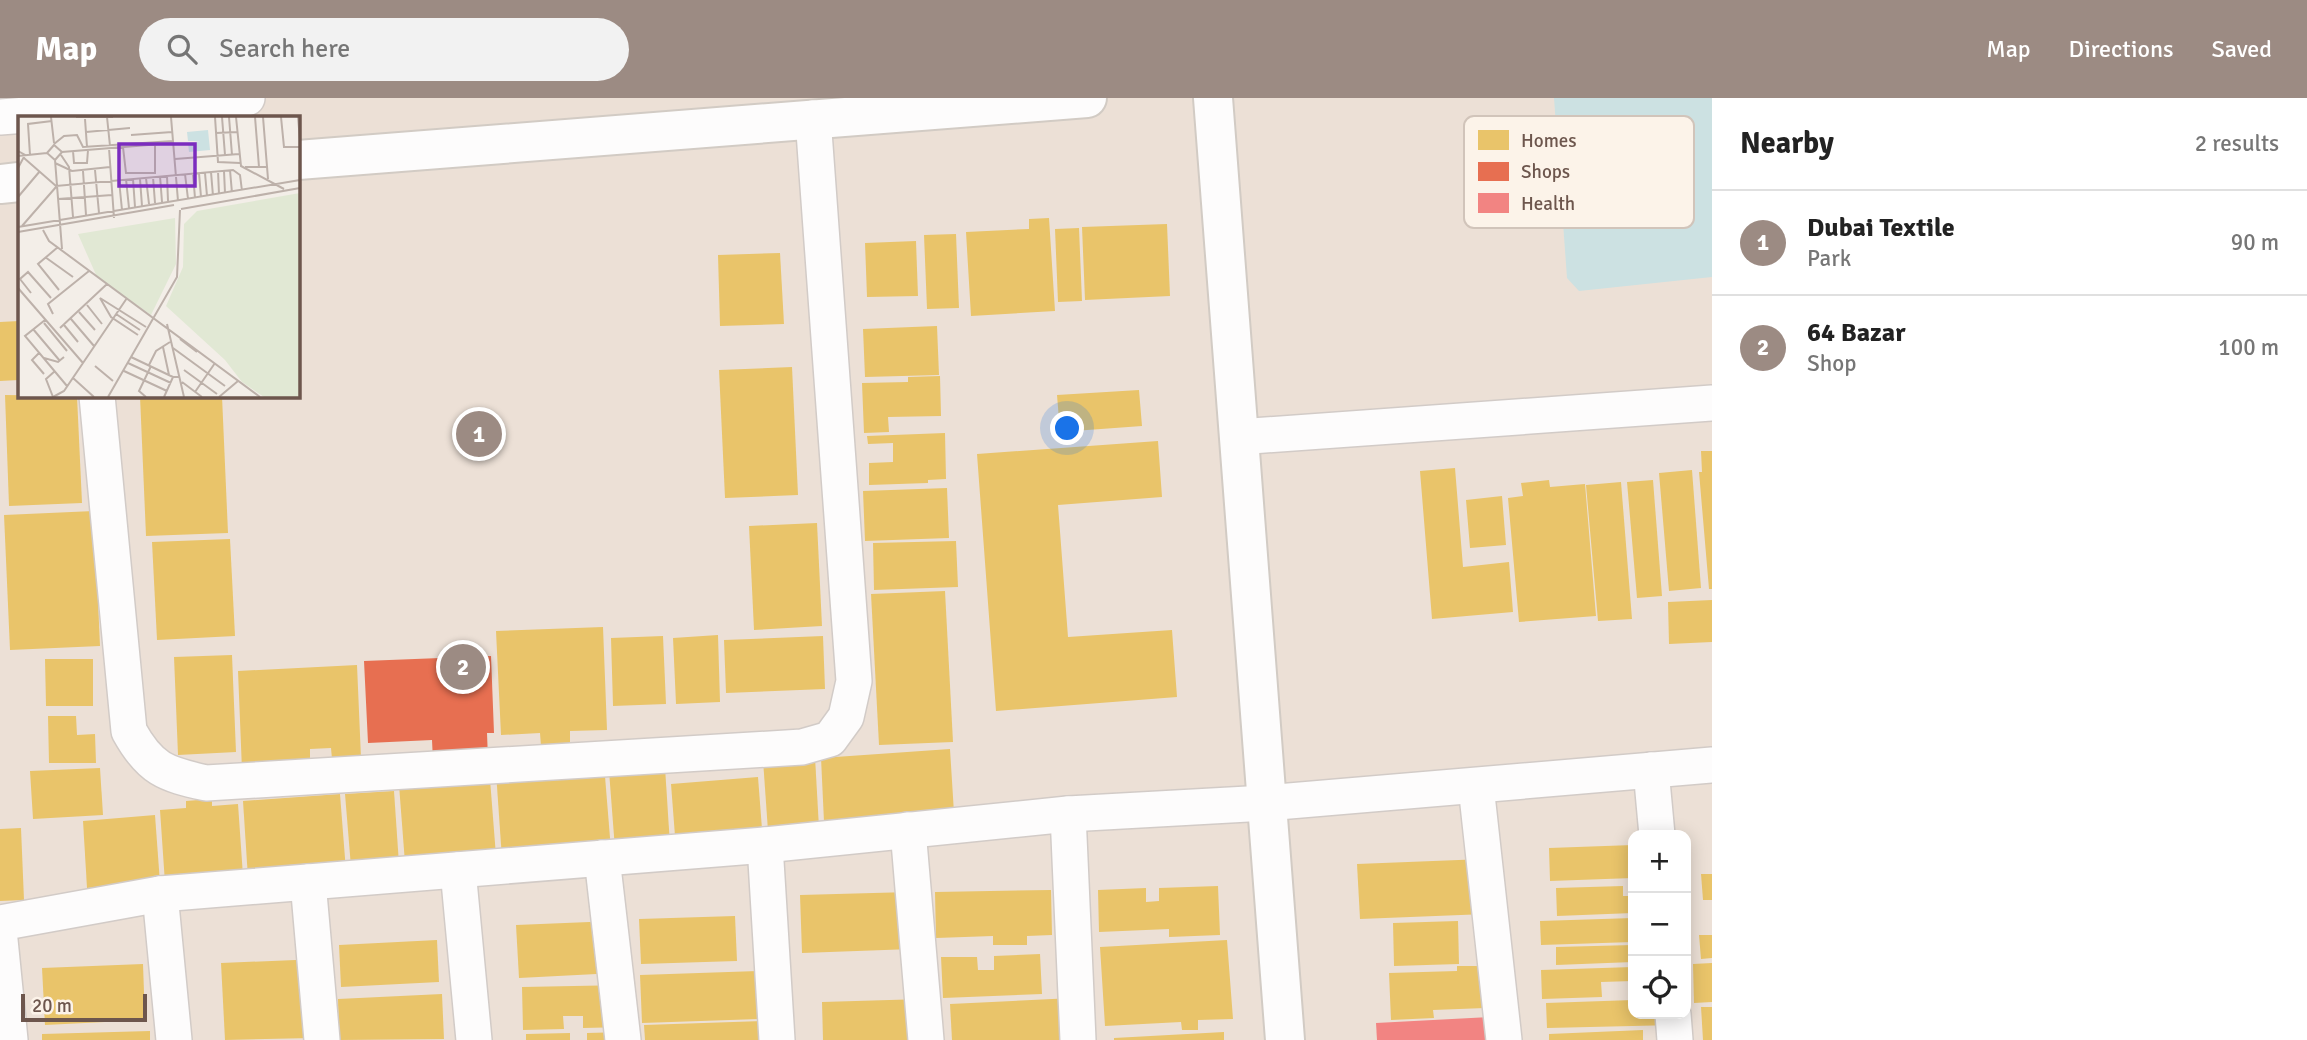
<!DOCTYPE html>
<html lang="en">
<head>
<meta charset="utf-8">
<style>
  :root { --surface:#fff; --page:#f2f2f2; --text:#222; --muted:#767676; --line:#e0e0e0; --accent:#9c8b83 }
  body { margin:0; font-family:Signika,sans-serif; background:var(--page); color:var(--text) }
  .controls { position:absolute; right:21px; bottom:21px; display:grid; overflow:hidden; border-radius:14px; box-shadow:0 4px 18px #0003 }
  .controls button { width:63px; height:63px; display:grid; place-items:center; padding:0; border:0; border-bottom:2px solid var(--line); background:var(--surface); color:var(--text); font:35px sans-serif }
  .scale { position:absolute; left:21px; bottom:18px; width:126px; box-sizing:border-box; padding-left:7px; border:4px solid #6d564d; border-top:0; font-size:19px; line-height:24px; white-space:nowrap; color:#6d564d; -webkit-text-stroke:5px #fcf3e9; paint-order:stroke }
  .you { position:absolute; left:1068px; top:331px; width:24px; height:24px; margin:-18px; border:5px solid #fff; border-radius:50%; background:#1a73e8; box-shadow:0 0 0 10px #1a73e833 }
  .badge { display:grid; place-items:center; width:46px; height:46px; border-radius:50%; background:var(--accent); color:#fff; font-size:23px; font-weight:700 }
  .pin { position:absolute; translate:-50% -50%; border:4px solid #fff; box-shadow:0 2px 7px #0006 }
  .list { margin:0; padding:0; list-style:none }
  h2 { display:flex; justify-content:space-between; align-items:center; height:91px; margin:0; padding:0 28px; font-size:30px }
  h2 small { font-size:23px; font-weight:400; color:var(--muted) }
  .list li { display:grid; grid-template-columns:46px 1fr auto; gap:21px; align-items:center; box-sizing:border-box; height:105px; padding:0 28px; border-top:2px solid var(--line) }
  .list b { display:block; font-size:26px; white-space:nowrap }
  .list p { margin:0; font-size:23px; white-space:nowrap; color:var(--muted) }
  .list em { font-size:23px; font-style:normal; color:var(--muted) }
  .icon { flex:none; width:38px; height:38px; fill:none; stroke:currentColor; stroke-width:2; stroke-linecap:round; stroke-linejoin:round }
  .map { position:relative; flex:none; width:1712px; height:942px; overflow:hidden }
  header { display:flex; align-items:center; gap:42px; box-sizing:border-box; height:98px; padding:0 35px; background:var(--accent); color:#fff }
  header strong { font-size:33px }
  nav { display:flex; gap:38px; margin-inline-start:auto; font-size:24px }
  .search { width:490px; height:63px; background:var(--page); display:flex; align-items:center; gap:18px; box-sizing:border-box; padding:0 24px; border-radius:38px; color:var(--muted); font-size:26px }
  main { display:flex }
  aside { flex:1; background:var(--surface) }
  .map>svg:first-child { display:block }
  .residential { fill:#ece0d6; fill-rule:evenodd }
  .water { fill:#cce1e2 }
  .homes { fill:#e9c46a }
  .shops { fill:#e76f51 }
  .health { fill:#f28482 }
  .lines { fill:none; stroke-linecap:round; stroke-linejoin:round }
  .street-casing { stroke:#d2cbc7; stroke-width:38 }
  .secondary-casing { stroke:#d2cbc4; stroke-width:42 }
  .street { stroke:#fdfcfc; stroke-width:35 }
  .secondary { stroke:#fdfcfc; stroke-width:38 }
  .inset-road { fill:none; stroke:#bdb1aa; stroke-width:2 }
  .view { fill:#7b2cbf; fill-opacity:0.15; stroke:#7b2cbf; stroke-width:3.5 }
  .inset-edge { fill:none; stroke:#6d564d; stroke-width:3.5 }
  .key { fill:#fcf3e9; stroke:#d1c4ba; stroke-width:2 }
  .key-label { font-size:19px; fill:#6d564d }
</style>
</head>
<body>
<header>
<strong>Map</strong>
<div class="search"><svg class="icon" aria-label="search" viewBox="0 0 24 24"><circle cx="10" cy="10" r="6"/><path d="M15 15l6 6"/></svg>Search here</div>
<nav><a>Map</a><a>Directions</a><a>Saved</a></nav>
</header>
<main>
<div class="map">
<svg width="1712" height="942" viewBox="0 0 1712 942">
  <rect width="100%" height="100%" fill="#f3eee8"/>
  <path class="residential" d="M0,0H1712V942H0ZM19,19H298V298H19ZM1633,737H1686V916H1633Z"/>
  <polygon class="water" points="1554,0 1712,0 1712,179 1579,193 1567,180"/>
  <g class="homes">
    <polygon points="1049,120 1055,213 971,218 966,134 1029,131 1029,121"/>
    <polygon points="1167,126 1170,198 1085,202 1082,129"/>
    <polygon points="1079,130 1082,203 1058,204 1055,131"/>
    <polygon points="956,136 959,210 927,211 924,137"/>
    <polygon points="916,143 918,198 867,199 865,145"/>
    <polygon points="780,155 784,226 720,228 718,157"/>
    <polygon points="19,223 19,282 0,283 0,224"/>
    <polygon points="937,228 939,277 865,279 863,231"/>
    <polygon points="792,269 798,397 725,400 719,272"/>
    <polygon points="940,278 941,318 888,319 889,334 864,335 862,285 908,284 908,279"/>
    <polygon points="1139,292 1142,328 1060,334 1057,297"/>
    <polygon points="5,297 77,298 82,405 9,408"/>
    <polygon points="140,298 222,298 228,435 146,438"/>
    <polygon points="945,335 946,381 928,382 928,385 869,387 869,365 893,364 893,345 868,346 867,338"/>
    <polygon points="1158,343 1162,399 1058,407 1068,539 1172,532 1177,599 996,613 977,356"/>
    <polygon points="1701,353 1712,353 1712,491 1709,491 1699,374 1702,374"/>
    <polygon points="1455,370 1463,469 1509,464 1513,514 1432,521 1420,373"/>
    <polygon points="1692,372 1701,490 1669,493 1659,375"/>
    <polygon points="1549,382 1550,389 1585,386 1596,518 1519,524 1508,400 1523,398 1521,385"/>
    <polygon points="1653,382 1662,498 1637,500 1627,384"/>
    <polygon points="1621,384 1632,521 1598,523 1586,387"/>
    <polygon points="947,390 949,440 865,443 863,393"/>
    <polygon points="1502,398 1506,447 1470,450 1466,402"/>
    <polygon points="94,413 100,548 10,552 4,417"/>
    <polygon points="817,425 822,528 754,532 749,428"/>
    <polygon points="230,441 235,538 157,542 152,444"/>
    <polygon points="956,443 958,489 874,492 873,445"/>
    <polygon points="945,493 953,644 879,647 871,496"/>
    <polygon points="1712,502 1712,544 1669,546 1668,504"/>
    <polygon points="603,529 607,632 570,633 570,646 541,648 540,635 501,637 496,533"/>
    <polygon points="718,537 720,604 676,606 673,540"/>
    <polygon points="663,538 666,606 613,608 611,540"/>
    <polygon points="823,538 825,591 726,595 724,542"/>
    <polygon points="232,557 236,654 178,657 174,559"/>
    <polygon points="45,561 93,561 93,608 46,608"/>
    <polygon points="357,567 361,660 332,661 331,650 310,651 310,669 242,672 238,573"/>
    <polygon points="48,618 76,618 77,637 95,636 96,665 49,665"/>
    <polygon points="950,651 954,715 824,724 821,660"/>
    <polygon points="815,659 819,730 768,733 763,662"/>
    <polygon points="604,666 611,752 502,761 496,674"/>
    <polygon points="665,669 670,747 615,751 609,673"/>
    <polygon points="100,670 103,717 33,721 30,673"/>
    <polygon points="758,679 762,731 675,738 671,686"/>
    <polygon points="490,681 496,758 405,765 399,687"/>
    <polygon points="394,693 399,766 351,769 345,696"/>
    <polygon points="340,696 346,773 248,780 243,703"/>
    <polygon points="212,701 212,708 238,706 243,778 165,785 160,712 186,710 186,703"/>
    <polygon points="155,717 160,785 87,790 83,723"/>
    <polygon points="21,730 24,802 0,803 0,731"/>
    <polygon points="1633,747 1633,780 1550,783 1549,750"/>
    <polygon points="1484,761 1486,816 1360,821 1357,766"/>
    <polygon points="1701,776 1712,776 1712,802 1703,802"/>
    <polygon points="1218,788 1220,837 1169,839 1169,831 1099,834 1098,792 1146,790 1146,804 1159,803 1159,790"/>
    <polygon points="1623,788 1623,798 1633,798 1633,815 1557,818 1556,790"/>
    <polygon points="1051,792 1052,837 1027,838 1027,847 993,847 993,838 936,840 935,794"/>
    <polygon points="910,794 912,851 802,855 800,797"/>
    <polygon points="735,818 737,863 641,866 639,821"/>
    <polygon points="1633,820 1633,844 1541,847 1540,823"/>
    <polygon points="614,823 616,875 519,880 516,827"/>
    <polygon points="1458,823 1459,866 1394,868 1393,825"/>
    <polygon points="1699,837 1712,837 1712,860 1701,861"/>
    <polygon points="437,842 439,884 341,889 339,847"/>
    <polygon points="1227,842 1233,921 1198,922 1198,932 1182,932 1181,924 1105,928 1100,849"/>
    <polygon points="1633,847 1633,864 1556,867 1556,849"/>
    <polygon points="1040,856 1042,896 943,900 941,859 977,859 978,872 994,872 994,858"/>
    <polygon points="319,861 312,940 225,942 221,865"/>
    <polygon points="1712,865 1712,904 1694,905 1693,866"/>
    <polygon points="143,866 145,922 45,927 42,870"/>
    <polygon points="1457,868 1484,868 1485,910 1433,912 1434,920 1391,922 1389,875 1457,873"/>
    <polygon points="1633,869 1633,883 1601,884 1602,899 1542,901 1541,872"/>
    <polygon points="758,873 759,921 642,925 640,877"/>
    <polygon points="626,887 627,929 583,930 583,918 563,918 564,931 523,932 522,889"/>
    <polygon points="442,896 444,941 339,942 338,901"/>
    <polygon points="1073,900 1069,942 952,942 950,906"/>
    <polygon points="923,901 925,942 823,942 822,904"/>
    <polygon points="1633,902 1633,916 1674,916 1675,927 1547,930 1546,905"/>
    <polygon points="1701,909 1712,909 1712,942 1703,942"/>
    <polygon points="763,923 764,942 645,942 644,927"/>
    <polygon points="1643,932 1643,942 1549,942 1549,936"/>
    <polygon points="150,933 150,942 42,942 42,936"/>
    <polygon points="624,934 625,942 587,942 587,935"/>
    <polygon points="1224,934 1224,942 1114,942 1114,940"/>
    <polygon points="570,935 570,942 526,942 526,936"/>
  </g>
  <polygon class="shops" points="491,558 494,635 487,635 488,661 433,663 432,642 368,645 364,563"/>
  <polygon class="health" points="1490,919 1491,942 1377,942 1376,925"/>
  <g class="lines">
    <g class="street-casing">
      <g id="street">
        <polyline points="0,19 247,0"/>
        <path d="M97,298L129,633C150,671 165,676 206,685L802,649L830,641L846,619L854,583L813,20"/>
        <polyline points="1238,339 1712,305"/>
        <polyline points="1651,672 1657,737"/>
        <polyline points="1476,688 1504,942"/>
        <polyline points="1068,716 1078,942"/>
        <polyline points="908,732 926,942"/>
        <polyline points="765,747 777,942"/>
        <polyline points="602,760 623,942"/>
        <polyline points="458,772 474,942"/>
        <polyline points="308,784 322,942"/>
        <polyline points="160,796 174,942"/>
        <polyline points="0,825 160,796 765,747 1068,716 1266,705 1712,667"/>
        <polyline points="0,842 10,942"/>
        <polyline points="1673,916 1675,942"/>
      </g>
    </g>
    <g class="secondary-casing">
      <g id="secondary">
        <polyline points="1213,0 1285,942"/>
        <polyline points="298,62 1087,0"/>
        <polyline points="0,86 19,84"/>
      </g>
    </g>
    <use href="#street" class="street"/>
    <use href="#secondary" class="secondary"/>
  </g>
  <g transform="translate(18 18)">
    <rect width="282" height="282" fill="#f3eee8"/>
    <path d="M282,77V281H246L224,266L207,244L148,190L165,151L166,108L179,95ZM157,102L158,148L133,199L79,161L60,118Z" fill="#e1e8d4"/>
    <path d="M190,14L192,34L171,36L170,27L182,25H170L169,16Z" fill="#cce1e2"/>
    <path class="inset-road" d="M33,1L36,27M58,1H95M89,1L92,30M153,1L160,85M197,1L200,46L222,47M204,1L207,39M211,1L214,39M218,1L223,50L266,73M237,1L241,51M245,1L250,63M263,1L266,31H282M280,1L282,24M67,3L69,31M68,16L112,12M198,17L219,16M113,19L154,16M36,28L46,20L59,19L65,31L155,25M105,31L108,57H137V29M91,32L96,102M0,35L7,39L0,52M55,35L56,47H69L70,34M44,36L36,29L29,37L37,44L44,36L155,27M12,39L10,8L34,5M43,39L51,51L55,101M0,40L29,37M6,42L38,70L215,54L222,59L224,75M157,43L221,38M37,44L44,133M37,47L54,55L92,51M227,51H250M77,54L81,97M212,54L214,77M65,55L68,99M200,55L201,78M206,55L207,77M193,56L195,80M181,57L183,81M187,57L189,80M167,58L170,83M175,58L177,82M142,60L144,86M149,60L150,85M135,61L137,87M128,62L131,88M108,63L111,92M115,63L117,91M122,63L124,90M101,64L104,94M0,81L22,55M40,83L94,79M163,93L282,72M4,110L38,71M0,111L282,64M25,114L31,125L242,281M0,116L156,89M40,131L20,148L41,174M27,141L55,161M0,172L65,247M13,177L2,163L10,156L33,182M69,189L84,208M61,196L77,214M35,198L30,188L71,155M98,198L122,214M53,203L76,230M27,204L7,220L49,270M26,207L49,235M149,208L166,281M46,209L60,226M42,212L89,168M15,213L42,245M120,219L93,201L82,182L128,211M162,223L179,236M145,231L151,259M155,232L207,270M21,237L14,244L26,258M113,241L155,261M26,242L40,246L46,241M110,247L153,267M131,249L138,235L152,226M77,250L95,265M166,254L199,278M106,255L149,275M55,262L76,281M164,266L184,281M177,276L197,247M35,281L46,275L109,182M35,281L28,263L37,255M90,281L159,161L162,94M128,281L121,275L133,250M146,281L155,261H162M201,281L220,265"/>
    <path class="view" d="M101,28H177V70H101Z"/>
    <rect width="282" height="282" class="inset-edge"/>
  </g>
  <rect x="1464" y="18" width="230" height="112" rx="10" class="key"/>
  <rect x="1478" y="32" width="31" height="20" fill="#e9c46a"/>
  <rect x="1478" y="64" width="31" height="19" fill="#e76f51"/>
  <rect x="1478" y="95" width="31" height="20" fill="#f28482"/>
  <g class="key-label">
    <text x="1521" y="49">Homes</text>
    <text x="1521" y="80">Shops</text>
    <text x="1521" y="112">Health</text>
  </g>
</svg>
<div class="controls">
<button>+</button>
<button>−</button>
<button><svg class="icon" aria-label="locate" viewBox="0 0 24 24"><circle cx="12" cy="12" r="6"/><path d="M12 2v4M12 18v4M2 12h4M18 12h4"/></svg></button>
</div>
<div class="scale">20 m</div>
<div class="you"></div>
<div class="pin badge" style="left:479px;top:336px">1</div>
<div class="pin badge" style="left:463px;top:569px">2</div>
</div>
<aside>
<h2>Nearby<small>2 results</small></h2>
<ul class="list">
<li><span class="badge">1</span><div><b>Dubai Textile</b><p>Park</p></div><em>90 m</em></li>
<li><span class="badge">2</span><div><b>64 Bazar</b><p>Shop</p></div><em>100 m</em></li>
</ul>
</aside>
</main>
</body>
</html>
